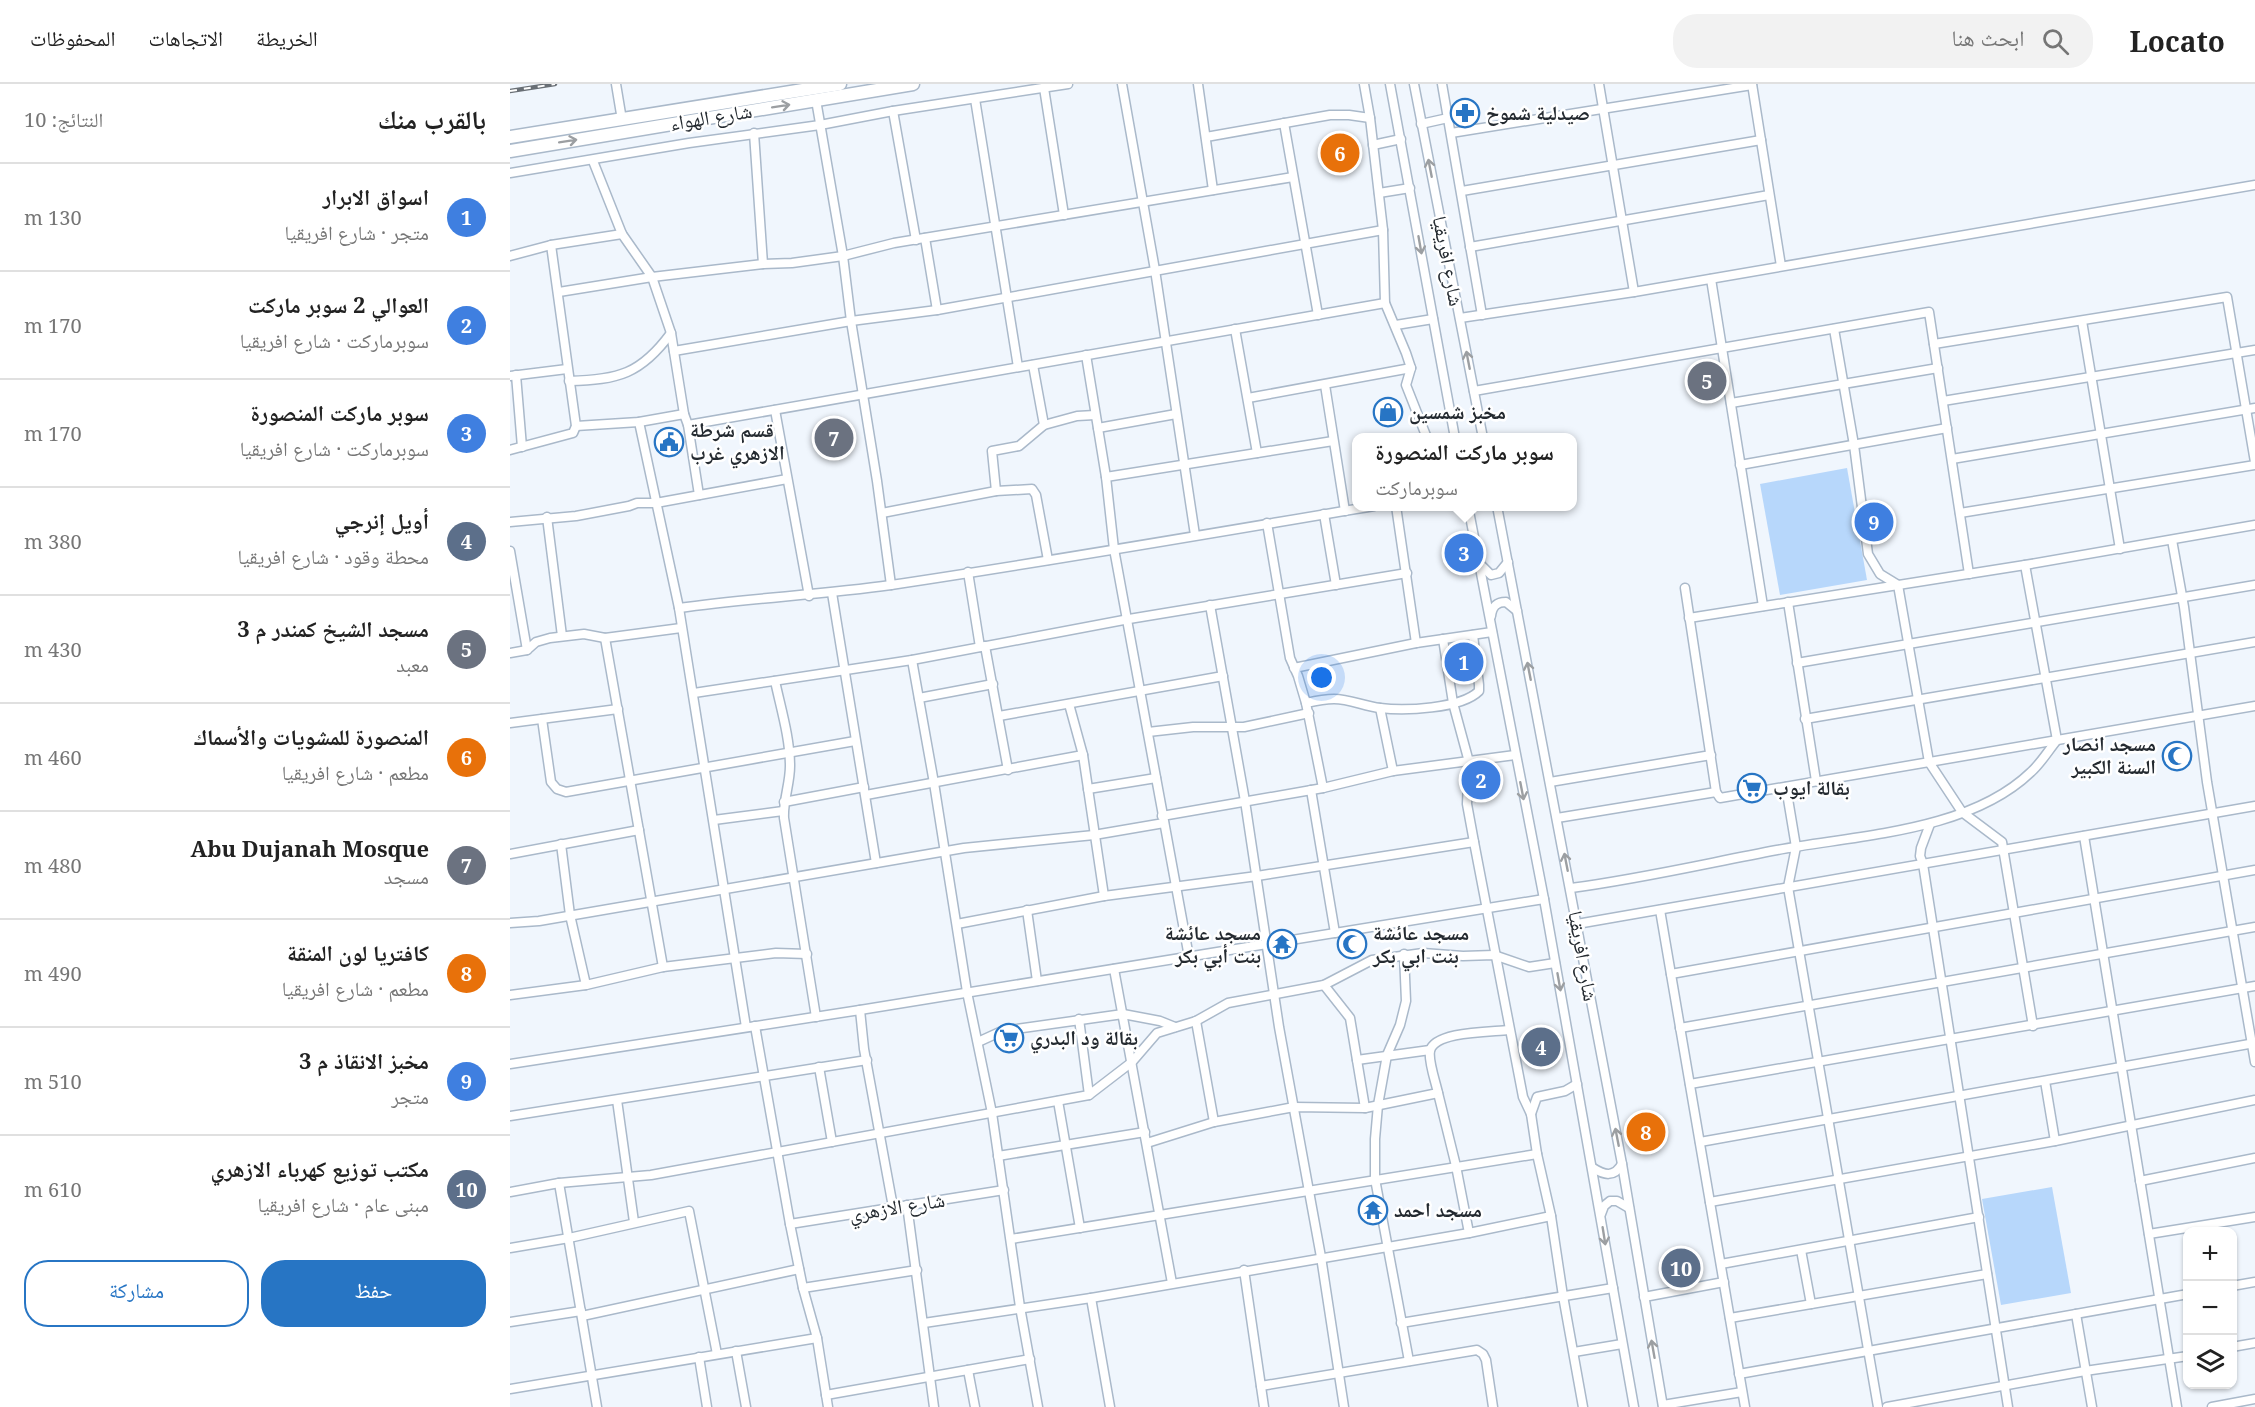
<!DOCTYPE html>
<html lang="ar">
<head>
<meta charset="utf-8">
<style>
  :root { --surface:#fff; --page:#f2f2f2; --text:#222; --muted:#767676; --line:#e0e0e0; --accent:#2775c4 }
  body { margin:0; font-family:"Noto Serif","Noto Naskh Arabic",serif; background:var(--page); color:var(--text); direction:rtl }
  .controls { position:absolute; right:18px; bottom:18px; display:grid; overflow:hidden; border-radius:12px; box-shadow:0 2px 4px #0004 }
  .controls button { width:54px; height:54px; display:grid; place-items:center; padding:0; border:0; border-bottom:2px solid var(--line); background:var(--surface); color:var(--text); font:30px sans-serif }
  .you { position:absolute; left:812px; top:594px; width:21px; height:21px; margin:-15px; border:4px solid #fff; border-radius:50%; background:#1a73e8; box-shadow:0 0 0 9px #1a73e833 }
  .badge { display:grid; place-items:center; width:39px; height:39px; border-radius:50%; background:var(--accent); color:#fff; font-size:20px; font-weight:700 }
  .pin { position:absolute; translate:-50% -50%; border:3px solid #fff; box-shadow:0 2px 6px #0006 }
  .popup { position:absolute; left:842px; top:349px; width:225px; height:78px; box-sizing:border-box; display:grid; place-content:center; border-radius:12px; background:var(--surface); filter:drop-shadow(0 2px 4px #0005); font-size:20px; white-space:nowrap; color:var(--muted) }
  .popup b { font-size:22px; color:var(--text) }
  .popup::after { content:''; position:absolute; left:50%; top:100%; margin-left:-12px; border:12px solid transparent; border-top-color:var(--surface) }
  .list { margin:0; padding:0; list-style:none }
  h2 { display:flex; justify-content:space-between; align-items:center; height:78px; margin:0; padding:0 24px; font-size:26px }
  h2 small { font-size:20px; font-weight:400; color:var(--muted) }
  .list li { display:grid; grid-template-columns:39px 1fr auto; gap:18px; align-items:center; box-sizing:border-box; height:108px; padding:0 24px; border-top:2px solid var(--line) }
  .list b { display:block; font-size:22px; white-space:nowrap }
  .list p { margin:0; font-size:20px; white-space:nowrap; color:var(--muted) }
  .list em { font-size:20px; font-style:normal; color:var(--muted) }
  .actions { display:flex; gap:12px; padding:18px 24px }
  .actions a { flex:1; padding:14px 0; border:2px solid var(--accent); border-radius:24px; text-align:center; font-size:21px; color:var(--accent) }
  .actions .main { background:var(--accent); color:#fff }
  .icon { flex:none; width:33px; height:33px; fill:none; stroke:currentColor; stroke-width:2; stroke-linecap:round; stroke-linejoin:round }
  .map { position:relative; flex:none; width:1745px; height:1323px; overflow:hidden; direction:ltr }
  header { display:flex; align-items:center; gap:36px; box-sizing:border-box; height:84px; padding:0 30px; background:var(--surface); border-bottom:2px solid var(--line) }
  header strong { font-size:28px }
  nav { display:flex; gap:33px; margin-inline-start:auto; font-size:21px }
  .search { width:420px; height:54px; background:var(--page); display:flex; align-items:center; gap:15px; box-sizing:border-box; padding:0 21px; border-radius:24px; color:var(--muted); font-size:22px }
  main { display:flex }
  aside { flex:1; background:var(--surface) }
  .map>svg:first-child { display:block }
  .green { fill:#b7d7fb }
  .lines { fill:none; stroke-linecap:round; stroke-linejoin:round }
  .minor-casing { stroke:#aab9ca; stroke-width:11 }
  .highway-casing { stroke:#aab9ca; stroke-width:15 }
  .minor { stroke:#fff; stroke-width:8 }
  .highway { stroke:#fff; stroke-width:12 }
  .rail-casing { stroke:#696f75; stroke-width:4.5 }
  .rail { stroke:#fff; stroke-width:2; stroke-dasharray:7; stroke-linecap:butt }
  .oneway { stroke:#9c9fa2 }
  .labels { text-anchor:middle; stroke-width:5; stroke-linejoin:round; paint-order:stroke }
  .poi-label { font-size:20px; font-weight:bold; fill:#242a30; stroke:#fff; text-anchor:start }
  .street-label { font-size:20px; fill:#242a30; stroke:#fff }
</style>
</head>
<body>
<header>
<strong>Locato</strong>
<div class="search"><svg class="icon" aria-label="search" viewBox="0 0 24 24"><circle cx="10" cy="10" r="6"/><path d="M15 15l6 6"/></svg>ابحث هنا</div>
<nav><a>الخريطة</a><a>الاتجاهات</a><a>المحفوظات</a></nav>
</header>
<main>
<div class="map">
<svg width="1745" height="1323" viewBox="0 0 1745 1323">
  <rect width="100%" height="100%" fill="#f0f6fd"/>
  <g class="green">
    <polygon points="1337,384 1357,496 1270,511 1250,400"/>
    <polygon points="1542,1103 1561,1209 1491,1221 1472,1115"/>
  </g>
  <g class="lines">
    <g class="minor-casing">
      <g id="minor">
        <polyline points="106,0 112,36"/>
        <polyline points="612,0 645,186 685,451"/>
        <polyline points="688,0 703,106"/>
        <polyline points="854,0 860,34 873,146 875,219 896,269 901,284 896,301 917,354"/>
        <polyline points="880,0 945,354"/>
        <polyline points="904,0 973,354"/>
        <polyline points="932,0 972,231"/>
        <polyline points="1089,0 1124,208"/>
        <polyline points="1242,0 1271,182"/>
        <polyline points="534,4 554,131"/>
        <polyline points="465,15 508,283"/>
        <polyline points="306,16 333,172 341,237 367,397 381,501"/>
        <polyline points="383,27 406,156"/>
        <polyline points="774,39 808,231"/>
        <polyline points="911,40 938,34"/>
        <polyline points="244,49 253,180"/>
        <polyline points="941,49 1242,1"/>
        <polyline points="696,53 820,31 839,31 860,34"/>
        <polyline points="863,61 891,55"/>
        <polyline points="83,77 112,150 142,193 161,249 174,330"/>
        <polyline points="0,89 179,59 310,41 383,27 558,0"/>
        <polyline points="952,107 1251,56"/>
        <polyline points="869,109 900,104"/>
        <polyline points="415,154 427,226"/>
        <polyline points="960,163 1259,111"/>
        <polyline points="0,172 41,161 112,150"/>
        <polyline points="1201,195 1253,522"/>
        <polyline points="49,208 142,193 253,180 282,179 333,172 384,159 783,93"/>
        <polyline points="950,234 1124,208 1745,101"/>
        <polyline points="1572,237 1610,465"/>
        <polyline points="886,241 923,235"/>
        <polyline points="725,245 747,369"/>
        <polyline points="1324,245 1344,361 1358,470 1370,490 1388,501 1419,678 1452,728 1492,758 1523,942"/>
        <polyline points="1424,260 1717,213 1745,378"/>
        <polyline points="164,267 341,237 427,226 873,146"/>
        <polyline points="576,271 596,393 604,465 679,873"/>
        <polyline points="523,281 534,341"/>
        <polyline points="6,291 12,363"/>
        <polyline points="0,292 57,285"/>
        <path d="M59,297C108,296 131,290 161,249"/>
        <polyline points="815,301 835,427"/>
        <polyline points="964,307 1419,228 1459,490"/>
        <polyline points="738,314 901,284"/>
        <polyline points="1433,317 1745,266"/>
        <polyline points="1221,319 1428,284"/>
        <polyline points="265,326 299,512"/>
        <polyline points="129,338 169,524 236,943"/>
        <polyline points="178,341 189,411"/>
        <polyline points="66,342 129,338 174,330 178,341 875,219"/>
        <polyline points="588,344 666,330"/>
        <polyline points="0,366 63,349 66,342 41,161"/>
        <polyline points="1442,375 1745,324"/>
        <polyline points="1230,381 1437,344"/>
        <polyline points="596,393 823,357"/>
        <polyline points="486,407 482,367 509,362 534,341 567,332 585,331"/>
        <polyline points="886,422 906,559"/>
        <polyline points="958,422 1034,815 1124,1323"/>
        <polyline points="987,422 1112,1080 1153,1323"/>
        <polyline points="372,429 486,407 522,405 526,411 538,476"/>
        <polyline points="1450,429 1745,381"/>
        <polyline points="814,430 826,501"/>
        <polyline points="37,433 52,552"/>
        <polyline points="0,438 66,432 119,422 127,419 146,419 277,395"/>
        <polyline points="757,439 780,574 788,592 796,619 813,704"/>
        <polyline points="1662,456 1674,523 1697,698 1745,978"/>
        <polyline points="0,467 17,566"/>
        <polyline points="969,479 981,491 989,489 998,478"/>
        <polyline points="458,488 470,563"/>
        <polyline points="1175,504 1206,708 1210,714 1745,622"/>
        <polyline points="322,509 366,779"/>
        <polyline points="1278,518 1306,697"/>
        <polyline points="700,521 735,717 769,943 811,1173 834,1323"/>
        <path d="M169,524C239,514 310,511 381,501C542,477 703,449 864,422"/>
        <path d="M981,532C982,523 986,518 996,518L1007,527"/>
        <polyline points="1179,534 1515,481 1745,441"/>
        <polyline points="95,554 153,883"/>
        <polyline points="933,555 943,619 959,678 957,720 964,758 1013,1013 1021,1030 1027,1070 1041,1132 1053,1212 1073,1323"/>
        <polyline points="475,562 498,686"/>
        <polyline points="0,569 17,566 26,558 40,554 74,550 95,554 171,544"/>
        <polyline points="402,576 424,699 457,908 482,1029 510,1223 528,1323"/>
        <polyline points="1287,579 1745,501"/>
        <polyline points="784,584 906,559 982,548"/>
        <path d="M265,597C271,625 280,654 280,682C280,700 273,716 274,734L306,933"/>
        <polyline points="184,609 402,576 619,535 897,489"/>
        <polyline points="409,614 483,600"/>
        <path d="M796,619C805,617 815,615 824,615C839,615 854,622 870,624C894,627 951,625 969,607V601L963,551"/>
        <polyline points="559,620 573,671 594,812"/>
        <polyline points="870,624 883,687"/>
        <polyline points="489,632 713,592"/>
        <polyline points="32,635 41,698 47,705 56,708 345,657"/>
        <polyline points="1295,635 1745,558"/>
        <polyline points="0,639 108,625"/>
        <polyline points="638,648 683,643 734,643 799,629"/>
        <polyline points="1040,698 1201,671"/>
        <polyline points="1276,703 1286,763 1278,803 1368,1323"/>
        <polyline points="578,705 646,694"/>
        <polyline points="801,706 825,849"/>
        <polyline points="356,711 573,671"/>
        <polyline points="274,718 354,703"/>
        <polyline points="652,732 813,704 883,687 1005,671"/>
        <polyline points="1047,734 1206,708"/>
        <polyline points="204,736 273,727"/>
        <polyline points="1420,740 1411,764 1410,772 1413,780 1498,1323"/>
        <polyline points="1574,752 1667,1323"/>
        <polyline points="51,760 60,831 76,901"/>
        <polyline points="0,770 129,746"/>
        <path d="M1061,804C1130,795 1198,779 1267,766C1347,751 1459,748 1521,688C1531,679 1538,667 1547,656L1515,481"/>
        <polyline points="517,826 527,897"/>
        <polyline points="1150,826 1235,1323"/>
        <polyline points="0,839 29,837 454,764 584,751 654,739"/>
        <polyline points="447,840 594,812 747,792 964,758"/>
        <polyline points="1067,840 1745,722"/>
        <polyline points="894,870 896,917 890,941 877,971 868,1021 865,1055 865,1095 899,1277"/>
        <polyline points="604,885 662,1199"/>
        <polyline points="1161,890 1745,786"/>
        <polyline points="814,901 840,934 855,1024"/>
        <polyline points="0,911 76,901 153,883 266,869 297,870"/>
        <polyline points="350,926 354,965 383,1123"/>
        <polyline points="569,935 579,1011"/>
        <polyline points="686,937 704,1038"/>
        <polyline points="245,942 280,1140 293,1204 307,1254 318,1323"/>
        <polyline points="1170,944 1745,843"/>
        <polyline points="468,958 492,947 613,930 650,937 665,943"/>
        <polyline points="847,976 920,966"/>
        <polyline points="0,980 350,926 1034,815"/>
        <polyline points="309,983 322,1058"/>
        <polyline points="1535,997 1545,1057"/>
        <polyline points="1180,1000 1745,902"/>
        <polyline points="928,1009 946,1082 959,1149"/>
        <polyline points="107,1016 124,1138"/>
        <polyline points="548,1017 570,1144"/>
        <polyline points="1021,1030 1027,1013 1055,1007 1067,1000"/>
        <polyline points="0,1032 357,976"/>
        <polyline points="1190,1058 1745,959"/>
        <path d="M637,1059L704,1038L784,1023L855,1024L928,1009C926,999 918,977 920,967C924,947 982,948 998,946"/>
        <polyline points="488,1072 635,1048"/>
        <path d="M1083,1084C1094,1091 1104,1094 1112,1080"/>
        <polyline points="1630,1097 1745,1074"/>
        <polyline points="49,1099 87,1323"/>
        <polyline points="0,1108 49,1099 141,1091 579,1011 622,978 647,949 686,937 718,919 814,901 862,876 913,869 953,872 984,871 1019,883 1045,879"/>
        <polyline points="1200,1118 1545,1057 1745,1016"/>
        <polyline points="397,1121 424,1323"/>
        <polyline points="1091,1130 1094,1122 1100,1117 1107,1117 1119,1124"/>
        <polyline points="280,1140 494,1106"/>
        <polyline points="1639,1150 1745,1133"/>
        <polyline points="501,1155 1027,1070"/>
        <polyline points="0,1164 59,1154 179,1127 207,1270"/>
        <polyline points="1291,1166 1301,1220"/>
        <polyline points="1211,1180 1469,1133"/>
        <polyline points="734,1186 754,1323"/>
        <polyline points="1722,1202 1745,1198"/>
        <polyline points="293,1204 407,1186"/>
        <polyline points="1134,1213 1214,1198"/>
        <polyline points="581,1214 600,1323"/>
        <polyline points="1566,1230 1582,1323"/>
        <polyline points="72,1232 289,1185"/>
        <polyline points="1220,1234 1477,1190"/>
        <polyline points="0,1238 71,1227"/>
        <polyline points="414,1239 581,1214 959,1149 1041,1132"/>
        <polyline points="891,1239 1103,1204"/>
        <polyline points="1722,1263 1745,1259"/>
        <polyline points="226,1267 236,1323"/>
        <polyline points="1064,1268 1112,1260"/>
        <polyline points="189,1273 197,1323"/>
        <polyline points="458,1286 465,1323"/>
        <polyline points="1229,1290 1678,1210"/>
        <polyline points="751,1302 967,1266 973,1270 976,1276 983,1323"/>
        <polyline points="0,1305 307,1254"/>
        <polyline points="316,1311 520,1275"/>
        <polyline points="1153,1321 1232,1308"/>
        <polyline points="1377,1323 1575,1287 1678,1272"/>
        <polyline points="1702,1323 1745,1315"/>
      </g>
    </g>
    <g class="highway-casing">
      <g id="highway">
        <polyline points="0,53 330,0"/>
        <polyline points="0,67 403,0"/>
      </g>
    </g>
    <use href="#minor" class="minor"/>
    <use href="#highway" class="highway"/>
    <g class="rail-casing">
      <polyline id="rail" points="0,7 45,0"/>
    </g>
    <use href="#rail" class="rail"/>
  </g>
  <defs><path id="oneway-shaft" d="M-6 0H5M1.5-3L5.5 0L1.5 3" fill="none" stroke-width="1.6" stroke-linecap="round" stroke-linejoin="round" transform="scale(1.5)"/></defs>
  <g class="oneway">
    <use href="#oneway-shaft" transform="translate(271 22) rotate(-9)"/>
    <use href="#oneway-shaft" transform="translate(58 57) rotate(-9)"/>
    <use href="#oneway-shaft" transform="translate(920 84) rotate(-101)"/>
    <use href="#oneway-shaft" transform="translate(910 161) rotate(80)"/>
    <use href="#oneway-shaft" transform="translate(958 276) rotate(-101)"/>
    <use href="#oneway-shaft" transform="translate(1019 587) rotate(-101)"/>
    <use href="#oneway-shaft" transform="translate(1012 707) rotate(79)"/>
    <use href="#oneway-shaft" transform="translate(1056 778) rotate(-101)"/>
    <use href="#oneway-shaft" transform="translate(1049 898) rotate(80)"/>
    <use href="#oneway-shaft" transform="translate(1107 1053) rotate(-101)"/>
    <use href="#oneway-shaft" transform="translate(1094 1152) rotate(81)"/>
    <use href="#oneway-shaft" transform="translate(1143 1265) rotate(-100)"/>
  </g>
  <defs>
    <g id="pharmacy-ring" transform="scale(1.5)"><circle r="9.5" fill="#fff" stroke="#2775c4" stroke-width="1.5"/><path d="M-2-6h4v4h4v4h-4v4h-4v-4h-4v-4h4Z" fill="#2775c4"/></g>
    <g id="shop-ring" transform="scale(1.5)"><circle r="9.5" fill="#fff" stroke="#2775c4" stroke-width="1.5"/><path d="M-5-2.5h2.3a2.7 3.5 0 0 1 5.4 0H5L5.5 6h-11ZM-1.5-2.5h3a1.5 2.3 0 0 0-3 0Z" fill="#2775c4"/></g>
    <g id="civic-ring" transform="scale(1.5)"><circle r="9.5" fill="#fff" stroke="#2775c4" stroke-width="1.5"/><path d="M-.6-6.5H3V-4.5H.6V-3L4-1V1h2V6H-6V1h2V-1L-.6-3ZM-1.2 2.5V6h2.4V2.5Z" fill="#2775c4"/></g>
    <g id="mosque-ring" transform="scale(1.5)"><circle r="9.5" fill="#fff" stroke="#2775c4" stroke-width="1.5"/><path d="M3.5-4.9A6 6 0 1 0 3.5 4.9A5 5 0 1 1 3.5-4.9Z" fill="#2775c4"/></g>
    <g id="supermarket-ring" transform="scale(1.5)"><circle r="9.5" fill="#fff" stroke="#2775c4" stroke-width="1.5"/><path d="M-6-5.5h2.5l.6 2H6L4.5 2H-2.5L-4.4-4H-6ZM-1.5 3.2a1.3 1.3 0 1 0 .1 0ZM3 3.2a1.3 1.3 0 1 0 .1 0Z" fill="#2775c4"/></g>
    <g id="temple-ring" transform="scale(1.5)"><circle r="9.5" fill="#fff" stroke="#2775c4" stroke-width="1.5"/><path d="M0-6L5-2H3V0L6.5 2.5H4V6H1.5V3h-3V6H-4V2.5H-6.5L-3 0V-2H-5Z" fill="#2775c4"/></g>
  </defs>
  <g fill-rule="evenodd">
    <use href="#pharmacy-ring" x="955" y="29"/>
    <use href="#shop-ring" x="878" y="328"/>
    <use href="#civic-ring" x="159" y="358"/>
    <use href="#mosque-ring" x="1667" y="672"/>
    <use href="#supermarket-ring" x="1242" y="704"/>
    <use href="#temple-ring" x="772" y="860"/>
    <use href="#mosque-ring" x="842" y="860"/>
    <use href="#supermarket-ring" x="499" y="954"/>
    <use href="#temple-ring" x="863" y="1126"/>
  </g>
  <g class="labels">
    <g class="poi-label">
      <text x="976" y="36">صيدلية شموخ</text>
      <text x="899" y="335">مخبز شمسين</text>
      <text x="180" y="353">قسم شرطة<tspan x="180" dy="23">الازهري غرب</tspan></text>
      <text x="1646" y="667" text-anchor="end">مسجد انصار<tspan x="1646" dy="23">السنة الكبير</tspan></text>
      <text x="1263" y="711">بقالة ايوب</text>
      <text x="751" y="856" text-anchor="end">مسجد عائشة<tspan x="751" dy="23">بنت أبي بكر</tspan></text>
      <text x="863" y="856">مسجد عائشة<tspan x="863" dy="23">بنت ابي بكر</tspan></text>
      <text x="520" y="961">بقالة ود البدري</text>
      <text x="884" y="1133">مسجد احمد</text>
    </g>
    <g class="street-label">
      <text transform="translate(201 33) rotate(-9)" y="7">شارع الهواء</text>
      <text transform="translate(938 177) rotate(79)" y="7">شارع افريقيا</text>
      <text transform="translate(1073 872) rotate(80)" y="7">شارع افريقيا</text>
      <text transform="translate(387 1123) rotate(-9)" y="7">شارع الازهري</text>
    </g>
  </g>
</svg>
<div class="controls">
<button>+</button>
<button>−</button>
<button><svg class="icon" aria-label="layers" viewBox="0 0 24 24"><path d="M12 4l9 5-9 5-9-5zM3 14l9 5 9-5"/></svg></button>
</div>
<div class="you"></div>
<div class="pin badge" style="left:954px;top:578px;background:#3f7fe0">1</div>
<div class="pin badge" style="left:971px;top:696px;background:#3f7fe0">2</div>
<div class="pin badge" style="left:954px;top:469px;background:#3f7fe0">3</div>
<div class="popup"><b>سوبر ماركت المنصورة</b>سوبرماركت</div>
<div class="pin badge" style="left:1031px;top:963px;background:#5c6f8a">4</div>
<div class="pin badge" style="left:1197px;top:297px;background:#6b7280">5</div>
<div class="pin badge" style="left:830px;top:69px;background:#e8710a">6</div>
<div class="pin badge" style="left:324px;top:354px;background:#6b7280">7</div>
<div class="pin badge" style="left:1136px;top:1048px;background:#e8710a">8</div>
<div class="pin badge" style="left:1364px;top:438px;background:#3f7fe0">9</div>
<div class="pin badge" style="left:1171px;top:1184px;background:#5c6f8a">10</div>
</div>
<aside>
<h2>بالقرب منك<small>النتائج: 10</small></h2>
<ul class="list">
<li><span class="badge" style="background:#3f7fe0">1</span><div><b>اسواق الابرار</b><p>متجر · شارع افريقيا</p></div><em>130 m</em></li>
<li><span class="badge" style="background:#3f7fe0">2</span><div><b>العوالي 2 سوبر ماركت</b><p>سوبرماركت · شارع افريقيا</p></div><em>170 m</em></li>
<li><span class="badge" style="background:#3f7fe0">3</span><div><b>سوبر ماركت المنصورة</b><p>سوبرماركت · شارع افريقيا</p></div><em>170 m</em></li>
<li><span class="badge" style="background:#5c6f8a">4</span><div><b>أويل إنرجي</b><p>محطة وقود · شارع افريقيا</p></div><em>380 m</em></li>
<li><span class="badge" style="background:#6b7280">5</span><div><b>مسجد الشيخ كمندر م 3</b><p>معبد</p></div><em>430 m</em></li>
<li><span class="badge" style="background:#e8710a">6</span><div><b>المنصورة للمشويات والأسماك</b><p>مطعم · شارع افريقيا</p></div><em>460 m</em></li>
<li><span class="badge" style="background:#6b7280">7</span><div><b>Abu Dujanah Mosque</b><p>مسجد</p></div><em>480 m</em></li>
<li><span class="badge" style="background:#e8710a">8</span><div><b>كافتريا لون المنقة</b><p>مطعم · شارع افريقيا</p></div><em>490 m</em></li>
<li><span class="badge" style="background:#3f7fe0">9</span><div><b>مخبز الانقاذ م 3</b><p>متجر</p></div><em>510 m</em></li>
<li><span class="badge" style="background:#5c6f8a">10</span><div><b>مكتب توزيع كهرباء الازهري</b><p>مبنى عام · شارع افريقيا</p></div><em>610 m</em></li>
</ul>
<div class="actions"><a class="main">حفظ</a><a>مشاركة</a></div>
</aside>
</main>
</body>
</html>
